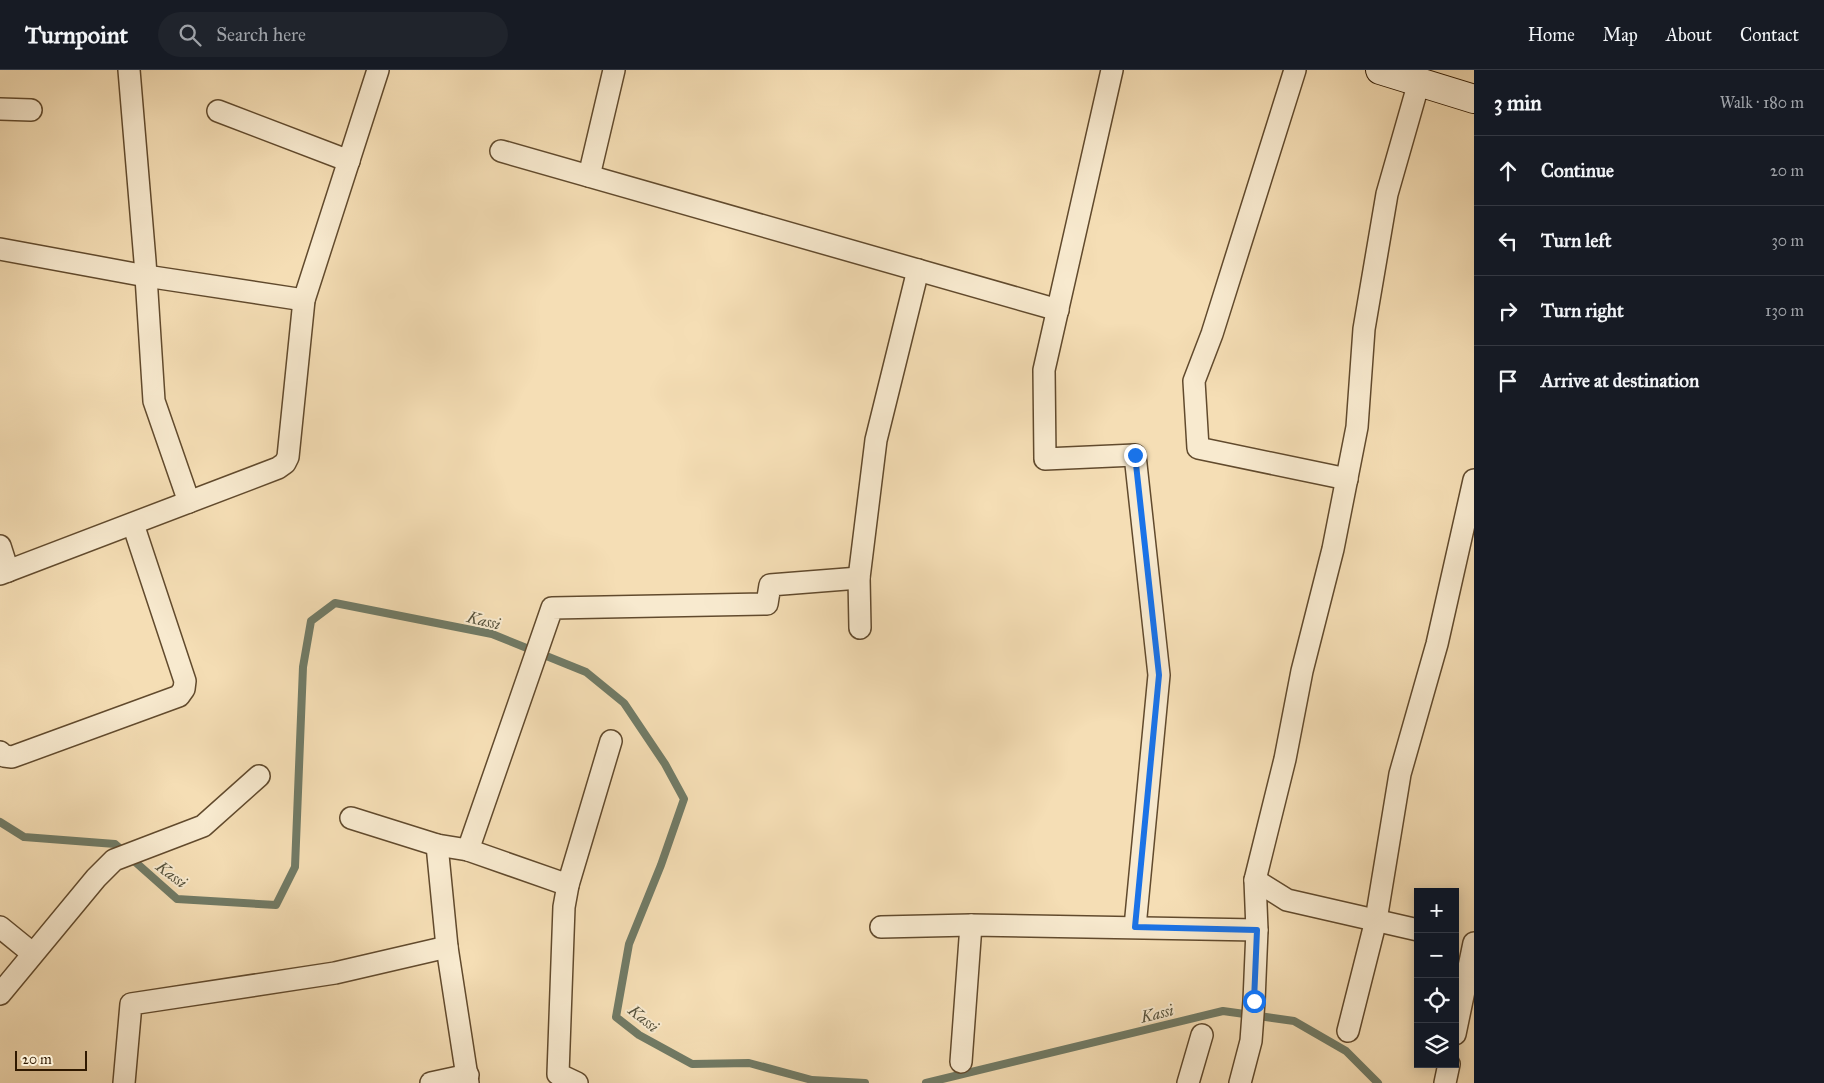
<!DOCTYPE html>
<html lang="en">
<head>
<meta charset="utf-8">
<style>
  :root { --surface:#171b24; --page:#20242c; --text:#f1f3f6; --muted:#9ea1a6; --line:#363941 }
  body { margin:0; font-family:"IM FELL Great Primer",serif; background:var(--page); color:var(--text) }
  .controls { position:absolute; right:15px; bottom:15px; display:grid; overflow:hidden; border-radius:0px; box-shadow:0 2px 12px #0003 }
  .controls button { width:45px; height:45px; display:grid; place-items:center; padding:0; border:0; border-bottom:1px solid var(--line); background:var(--surface); color:var(--text); font:25px sans-serif }
  .scale { position:absolute; left:15px; bottom:12px; width:72px; box-sizing:border-box; padding-left:5px; border:2px solid #301900; border-top:0; font-size:14px; line-height:18px; white-space:nowrap; color:#301900; -webkit-text-stroke:4px #f8eacf; paint-order:stroke }
  .stop { position:absolute; width:15px; height:15px; margin:-11px; border:4px solid #1a73e8; border-radius:50%; background:#fff }
  .stop.end { background:#1a73e8; border-color:#fff; box-shadow:0 1px 5px #0008 }
  .list { margin:0; padding:0; list-style:none }
  h2 { display:flex; justify-content:space-between; align-items:center; height:65px; margin:0; padding:0 20px; font-size:21px }
  h2 small { font-size:16px; font-weight:400; color:var(--muted) }
  .list li { display:grid; grid-template-columns:32px 1fr auto; gap:15px; align-items:center; box-sizing:border-box; height:70px; padding:0 20px; border-top:1px solid var(--line) }
  .list b { display:block; font-size:19px; white-space:nowrap }
  .list em { font-size:16px; font-style:normal; color:var(--muted) }
  .icon { flex:none; width:28px; height:28px; fill:none; stroke:currentColor; stroke-width:2; stroke-linecap:round; stroke-linejoin:round }
  .map { position:relative; flex:none; width:1474px; height:1013px; overflow:hidden }
  header { display:flex; align-items:center; gap:30px; box-sizing:border-box; height:70px; padding:0 25px; background:var(--surface); border-bottom:1px solid var(--line) }
  header strong { font-size:24px }
  nav { display:flex; gap:28px; margin-inline-start:auto; font-size:18px }
  .search { width:350px; height:45px; background:var(--page); display:flex; align-items:center; gap:12px; box-sizing:border-box; padding:0 18px; border-radius:28px; color:var(--muted); font-size:19px }
  main { display:flex }
  aside { flex:1; background:var(--surface) }
  .map>svg:first-child { display:block }
  .lines { fill:none; stroke-linecap:round; stroke-linejoin:round }
  .stream { stroke:#717b66; stroke-width:8 }
  .street-casing { stroke:#614a2d; stroke-width:24 }
  .secondary-casing { stroke:#301900; stroke-width:30 }
  .street { stroke:#f8eacf; stroke-width:21 }
  .secondary { stroke:#f8eacf; stroke-width:28 }
  .route { stroke:#1a73e8; stroke-width:6 }
  .labels { text-anchor:middle; stroke-width:4; stroke-linejoin:round; paint-order:stroke }
  .water-label { font-size:16px; font-style:italic; fill:#56523c; stroke:#f8eacf }
</style>
</head>
<body>
<header>
<strong>Turnpoint</strong>
<div class="search"><svg class="icon" aria-label="search" viewBox="0 0 24 24"><circle cx="10" cy="10" r="6"/><path d="M15 15l6 6"/></svg>Search here</div>
<nav><a>Home</a><a>Map</a><a>About</a><a>Contact</a></nav>
</header>
<main>
<div class="map">
<svg width="1474" height="1013" viewBox="0 0 1474 1013">
  <rect width="100%" height="100%" fill="#f5deb5"/>
  <filter id="stains"><feTurbulence type="fractalNoise" baseFrequency=".004" numOctaves="4"/><feColorMatrix values="0 0 0 0 .2 0 0 0 0 .09 0 0 0 0 .02 0 0 0 .5 -.17"/></filter>
  <radialGradient id="worn" r=".72"><stop offset=".6" stop-color="#630" stop-opacity="0"/><stop offset="1" stop-color="#630" stop-opacity=".3"/></radialGradient>
  <g class="lines">
    <g class="stream">
      <polyline points="0,752 24,767 115,774 177,829 276,835 295,797 303,597 311,551 335,533 492,564 586,602 624,633 665,694 684,729 661,795 629,874 616,947 639,965 692,994 749,993 812,1010 865,1013"/>
      <polyline points="926,1013 1223,941 1294,951 1346,981 1378,1013"/>
    </g>
    <g class="street-casing">
      <g id="street">
        <polyline points="129,0 145,191 154,331 189,432"/>
        <polyline points="1112,0 1044,300 1045,389 1135,385 1159,605 1135,857"/>
        <polyline points="1295,0 1212,264 1194,311 1198,378 1347,409"/>
        <polyline points="0,39 31,40"/>
        <polyline points="218,41 349,91"/>
        <polyline points="501,81 1058,240"/>
        <polyline points="589,106 614,0"/>
        <polyline points="0,179 146,206 304,230"/>
        <polyline points="0,476 8,501"/>
        <polyline points="0,504 278,398 285,393 288,387 304,230 378,0"/>
        <polyline points="860,558 859,508 876,370 918,200"/>
        <polyline points="0,682 4,686 12,687 179,626 184,619 185,611 133,454"/>
        <polyline points="351,748 437,775 468,780 568,815"/>
        <polyline points="437,775 447,877 468,1013"/>
        <polyline points="468,780 552,538 767,534 770,515 859,508"/>
        <polyline points="1255,810 1287,830 1418,860"/>
        <polyline points="0,857 32,883"/>
        <polyline points="881,857 971,855 1257,860"/>
        <polyline points="0,924 96,808 114,790 203,756 259,706"/>
        <polyline points="1348,961 1376,850 1400,704 1437,574 1474,410"/>
        <polyline points="1455,964 1474,873"/>
        <polyline points="961,992 971,855"/>
        <polyline points="124,1013 131,934 335,903 447,877"/>
        <polyline points="431,1013 468,1005"/>
        <polyline points="577,1013 558,1004 564,837 568,815 611,671"/>
        <polyline points="1188,1013 1202,965"/>
        <polyline points="1240,1013 1251,971 1254,931 1257,860 1255,810 1285,689 1302,601 1333,479 1357,357 1364,259 1387,124 1419,12"/>
        <polyline points="1445,1013 1449,994"/>
      </g>
    </g>
    <g class="secondary-casing">
      <polyline id="secondary" points="1380,0 1474,29"/>
    </g>
    <use href="#street" class="street"/>
    <use href="#secondary" class="secondary"/>
  </g>
  <g class="lines">
    <polyline class="route" points="1135,385 1159,605 1135,857 1257,860 1254,931"/>
  </g>
  <g class="labels">
    <g class="water-label">
      <text transform="translate(484 550) rotate(14)" y="6">Kassi</text>
      <text transform="translate(172 804) rotate(37)" y="6">Kassi</text>
      <text transform="translate(1157 943) rotate(-14)" y="6">Kassi</text>
      <text transform="translate(644 948) rotate(39)" y="6">Kassi</text>
    </g>
  </g>
  <rect width="100%" height="100%" filter="url(#stains)"/>
  <rect width="100%" height="100%" fill="url(#worn)"/>
</svg>
<div class="controls">
<button>+</button>
<button>−</button>
<button><svg class="icon" aria-label="locate" viewBox="0 0 24 24"><circle cx="12" cy="12" r="6"/><path d="M12 2v4M12 18v4M2 12h4M18 12h4"/></svg></button>
<button><svg class="icon" aria-label="layers" viewBox="0 0 24 24"><path d="M12 4l9 5-9 5-9-5zM3 14l9 5 9-5"/></svg></button>
</div>
<div class="scale">20 m</div>
<div class="stop" style="left:1254px;top:931px"></div>
<div class="stop end" style="left:1135px;top:385px"></div>
</div>
<aside>
<h2>3 min<small>Walk · 180 m</small></h2>
<ul class="list">
<li><svg class="icon" aria-label="ahead" viewBox="0 0 24 24"><path d="M12 20V5M6 11l6-6 6 6"/></svg><div><b>Continue</b></div><em>20 m</em></li>
<li><svg class="icon" aria-label="left" viewBox="0 0 24 24"><path d="M17 20v-9H6M10 6l-5 5 5 5"/></svg><div><b>Turn left</b></div><em>30 m</em></li>
<li><svg class="icon" aria-label="right" viewBox="0 0 24 24"><path d="M7 20v-9h11M14 6l5 5-5 5"/></svg><div><b>Turn right</b></div><em>130 m</em></li>
<li><svg class="icon" aria-label="arrive" viewBox="0 0 24 24"><path d="M6 21V4h12l-3 4 3 4H6"/></svg><div><b>Arrive at destination</b></div></li>
</ul>
</aside>
</main>
</body>
</html>
